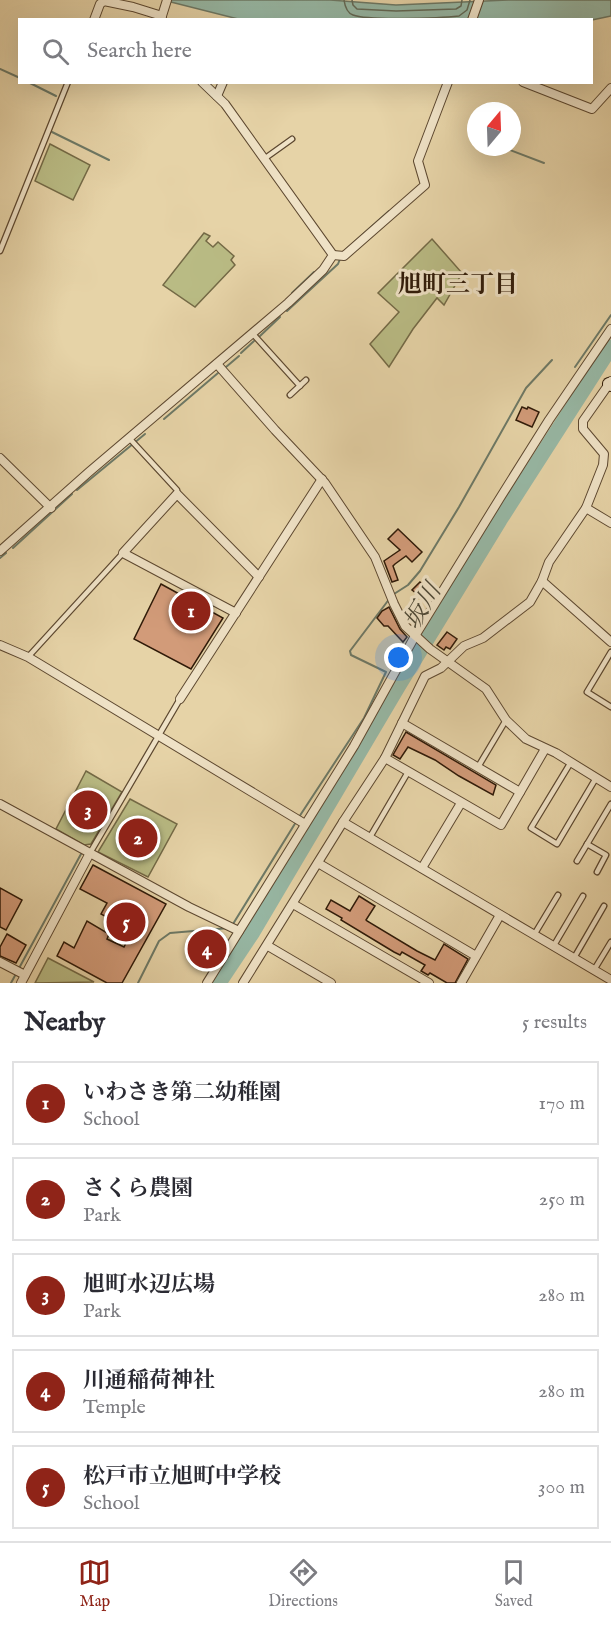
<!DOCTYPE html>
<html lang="en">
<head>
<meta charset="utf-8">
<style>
  :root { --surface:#fff; --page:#f7f7f7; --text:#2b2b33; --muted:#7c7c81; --line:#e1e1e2; --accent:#8f2418 }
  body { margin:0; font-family:"IM FELL English","Noto Serif JP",serif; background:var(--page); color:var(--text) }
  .compass { position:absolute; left:467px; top:102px; width:54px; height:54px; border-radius:50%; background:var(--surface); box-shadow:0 6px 24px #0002; rotate:19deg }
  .you { position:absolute; left:399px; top:658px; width:21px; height:21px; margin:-15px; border:4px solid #fff; border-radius:50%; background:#1a73e8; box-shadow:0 0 0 9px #1a73e833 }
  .badge { display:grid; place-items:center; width:39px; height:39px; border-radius:50%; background:var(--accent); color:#fff; font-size:20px; font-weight:700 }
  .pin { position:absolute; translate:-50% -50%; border:3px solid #fff; box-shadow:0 2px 6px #0006 }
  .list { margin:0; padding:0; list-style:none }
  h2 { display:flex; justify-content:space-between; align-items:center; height:78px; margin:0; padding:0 24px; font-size:26px }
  h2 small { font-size:20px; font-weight:400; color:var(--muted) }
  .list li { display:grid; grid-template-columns:39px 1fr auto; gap:18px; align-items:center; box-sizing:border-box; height:84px; margin:0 12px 12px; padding:0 12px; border:2px solid var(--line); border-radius:0px }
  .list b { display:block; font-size:22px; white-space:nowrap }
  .list p { margin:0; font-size:20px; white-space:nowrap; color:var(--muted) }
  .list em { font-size:20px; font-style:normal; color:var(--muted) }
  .icon { flex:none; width:33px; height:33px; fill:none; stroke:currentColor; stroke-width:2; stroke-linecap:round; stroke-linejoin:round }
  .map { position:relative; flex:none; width:611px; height:983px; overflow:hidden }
  .search { position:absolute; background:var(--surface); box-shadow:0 6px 24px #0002; left:18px; right:18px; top:18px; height:66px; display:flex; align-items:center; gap:15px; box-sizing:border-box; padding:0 21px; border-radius:0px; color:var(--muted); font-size:22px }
  .sheet { height:558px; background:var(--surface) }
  nav { display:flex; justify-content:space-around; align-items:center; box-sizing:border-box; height:84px; border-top:2px solid var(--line); background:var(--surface); font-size:16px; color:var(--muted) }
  nav a { display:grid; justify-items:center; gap:3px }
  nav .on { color:var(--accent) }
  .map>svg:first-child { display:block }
  .green { fill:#b9bb84; stroke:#746a46; stroke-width:1.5 }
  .water { fill:#97b8a5; stroke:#6d7966; stroke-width:1.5 }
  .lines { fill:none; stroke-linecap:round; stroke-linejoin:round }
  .shore { stroke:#636956; stroke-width:1.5 }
  .stream { stroke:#6d7966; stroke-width:2 }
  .river { stroke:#97b8a5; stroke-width:15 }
  .building { fill:#d29b79; stroke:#2f1a08; stroke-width:1.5 }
  .lane-casing { stroke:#5d4830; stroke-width:7 }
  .street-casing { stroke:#5d4830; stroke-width:10 }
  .secondary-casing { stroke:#2f1a08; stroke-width:14 }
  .lane { stroke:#efe2c6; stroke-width:4.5 }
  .street { stroke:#efe2c6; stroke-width:8 }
  .secondary { stroke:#efe2c6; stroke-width:12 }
  .labels { text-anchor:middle; stroke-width:6; stroke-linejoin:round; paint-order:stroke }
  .neighbourhood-label { font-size:24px; font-weight:bold; fill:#2f1a08; stroke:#efe2c6 }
  .water-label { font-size:24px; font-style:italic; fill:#4e4937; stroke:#efe2c6 }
</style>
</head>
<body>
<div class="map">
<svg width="611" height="983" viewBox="0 0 611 983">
  <rect width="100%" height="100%" fill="#e6d3a7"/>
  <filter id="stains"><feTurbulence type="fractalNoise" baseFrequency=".00333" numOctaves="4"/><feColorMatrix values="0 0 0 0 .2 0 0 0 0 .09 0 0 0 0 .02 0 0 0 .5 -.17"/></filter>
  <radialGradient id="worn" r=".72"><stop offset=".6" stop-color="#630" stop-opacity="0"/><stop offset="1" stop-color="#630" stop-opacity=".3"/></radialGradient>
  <g class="green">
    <polygon points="50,144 90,165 73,200 35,181"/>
    <polygon points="204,233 210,236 206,241 213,247 218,242 234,256 231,260 235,265 195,307 163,285"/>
    <polygon points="432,239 462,273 444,305 437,298 413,329 389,367 370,344 399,312 378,293"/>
    <polygon points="86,771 122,792 91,844 84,845 56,829"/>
    <polygon points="130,799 177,824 148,877 98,852"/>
    <polygon points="48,958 94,982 35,983"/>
  </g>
  <polygon class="water" points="163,0 330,0 396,5 508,0 611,0 611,16 592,20 242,20"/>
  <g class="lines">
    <g class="shore">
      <path d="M344,0C345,7 347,13 353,15C368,21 441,18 459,16L467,10L470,0"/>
      <polyline points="352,0 353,5 357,9 396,11 456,9 461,6 462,0"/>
    </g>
    <g class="stream">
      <polyline points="0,69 20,78"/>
      <polyline points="28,82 56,96"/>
      <polyline points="52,132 109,160"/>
      <polyline points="502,147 544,163"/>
      <polyline points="342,253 389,211"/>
      <polyline points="292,293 314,272"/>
      <polyline points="287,311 338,264 340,259"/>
      <polyline points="260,336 280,317"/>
      <polyline points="241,353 254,341"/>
      <polyline points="226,367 239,356"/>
      <polyline points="575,367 611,315"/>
      <polyline points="164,419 218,373"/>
      <polyline points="77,490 145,434"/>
      <polyline points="13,548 72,494"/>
      <polyline points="0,558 6,553"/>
      <polyline points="394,594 408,585 420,571 459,507 526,388 552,360"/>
      <polyline points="299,817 364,718 386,672 351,655 350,651 390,598"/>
      <polyline points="233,924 296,822"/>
      <polyline points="11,983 81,854"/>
      <polyline points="138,983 159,941 170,933 229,928"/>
    </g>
    <polyline class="river" points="219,983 253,932 398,687 500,520 611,347"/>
  </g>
  <g class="building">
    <polygon points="522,407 527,409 528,407 539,412 532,427 516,420"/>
    <polygon points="398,529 422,552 412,562 406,556 395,564 393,566 398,580 392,582 384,561 400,550 388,539"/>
    <polygon points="420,582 434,593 427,602 412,590"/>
    <polygon points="161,584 223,618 191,669 134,639"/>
    <polygon points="389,607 400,629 407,637 403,642 388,626 384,626 377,618 382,611"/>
    <polygon points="447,632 457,639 450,649 446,647 444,650 437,645"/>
    <polygon points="406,732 496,785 493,795 459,776 435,760 408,747 400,759 393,755"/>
    <polygon points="93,865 166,904 122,983 107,983 57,956 64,942 74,948 87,921 109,934 107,939 124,947 132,931 101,914 107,903 80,889"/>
    <polygon points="0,888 22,900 6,930 0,927"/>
    <polygon points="359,896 375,906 366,920 367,921 417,951 435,960 444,944 468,959 455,983 447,983 430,973 428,975 421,971 425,965 402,952 400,955 394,952 341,920 342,918 326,909 331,900 350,911"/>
    <polygon points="7,934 26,945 16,963 0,956 0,947"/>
  </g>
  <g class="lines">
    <g class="lane-casing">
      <g id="lane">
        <polyline points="264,159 292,139"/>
        <polyline points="0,251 68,82"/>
        <polyline points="253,334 300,386"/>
        <polyline points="290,395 306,380"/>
        <polyline points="130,439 177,490 177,494"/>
        <polyline points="611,652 587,692 611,707"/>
        <polyline points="28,657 123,553"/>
        <polyline points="571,762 531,828 557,844 596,778"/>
        <polyline points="478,767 506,720"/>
        <polyline points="370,837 408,772"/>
        <polyline points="587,844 606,855 597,872"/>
        <polyline points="90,853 180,699"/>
        <polyline points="577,861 611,804"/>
        <polyline points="534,935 558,895"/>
        <polyline points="553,947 583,896"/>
        <polyline points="574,958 604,906"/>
        <polyline points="594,970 611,942"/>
      </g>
    </g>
    <g class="street-casing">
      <g id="street">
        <polyline points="161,19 167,0"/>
        <polyline points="94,20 100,4 104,1 133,7 162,16"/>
        <polyline points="472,20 479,0"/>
        <polyline points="523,82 592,109 611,88"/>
        <polyline points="217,96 223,82"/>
        <polyline points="333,255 344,256 425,185 418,161 448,82"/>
        <polyline points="217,364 275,430 325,483 375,557 394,604 405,626 430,649 486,689 506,720 526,739 556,753 611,787"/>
        <polyline points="0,458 51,508"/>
        <polyline points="586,508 611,523"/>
        <polyline points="0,551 89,472 288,303 323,270 333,255 225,104 202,82"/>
        <polyline points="542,581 611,642"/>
        <polyline points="236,613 123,553 177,494 259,577"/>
        <polyline points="0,645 28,657 305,824"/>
        <polyline points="180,699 322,479"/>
        <polyline points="402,723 520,792"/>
        <polyline points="385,758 501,825 545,749"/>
        <polyline points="0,804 189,907 239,931"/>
        <polyline points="343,822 611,980"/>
        <polyline points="318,863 476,956"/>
        <polyline points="422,868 461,803"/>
        <polyline points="293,904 429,983"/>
        <polyline points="268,946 331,983"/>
        <polyline points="0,962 25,975"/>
        <polyline points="21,983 90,853"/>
        <polyline points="207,983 354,746 415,636 500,498 549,420 611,329"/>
        <polyline points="243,983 343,822 385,758 425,676 441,668 464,646 483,638 530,602 542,581 549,562 586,508 603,465 604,454 583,429 583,421 611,381"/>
        <polyline points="461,983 500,915"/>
      </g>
    </g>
    <g class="secondary-casing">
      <polyline id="secondary" points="609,384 611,385"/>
    </g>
    <use href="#lane" class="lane"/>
    <use href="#street" class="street"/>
    <use href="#secondary" class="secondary"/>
  </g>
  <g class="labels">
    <g class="neighbourhood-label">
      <text x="458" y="292">旭町三丁目</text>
    </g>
    <g class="water-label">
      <text transform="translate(422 606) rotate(-59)" y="8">坂川</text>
    </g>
  </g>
  <rect width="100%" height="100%" filter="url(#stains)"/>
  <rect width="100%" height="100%" fill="url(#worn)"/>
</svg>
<svg class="compass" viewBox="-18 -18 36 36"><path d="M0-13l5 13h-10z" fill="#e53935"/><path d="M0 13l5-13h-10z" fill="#7c7c81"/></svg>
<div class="you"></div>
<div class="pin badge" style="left:191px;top:611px">1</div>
<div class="pin badge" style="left:138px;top:838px">2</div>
<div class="pin badge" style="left:88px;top:810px">3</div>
<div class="pin badge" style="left:207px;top:949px">4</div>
<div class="pin badge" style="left:126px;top:922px">5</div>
<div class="search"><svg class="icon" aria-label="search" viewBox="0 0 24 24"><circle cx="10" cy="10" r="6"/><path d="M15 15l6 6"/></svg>Search here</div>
</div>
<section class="sheet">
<h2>Nearby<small>5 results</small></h2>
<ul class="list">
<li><span class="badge">1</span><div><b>いわさき第二幼稚園</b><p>School</p></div><em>170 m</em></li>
<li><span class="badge">2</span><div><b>さくら農園</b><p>Park</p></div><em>250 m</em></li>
<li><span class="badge">3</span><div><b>旭町水辺広場</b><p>Park</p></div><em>280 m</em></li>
<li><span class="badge">4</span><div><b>川通稲荷神社</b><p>Temple</p></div><em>280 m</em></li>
<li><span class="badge">5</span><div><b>松戸市立旭町中学校</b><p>School</p></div><em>300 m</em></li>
</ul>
</section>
<nav>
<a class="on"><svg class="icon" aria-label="map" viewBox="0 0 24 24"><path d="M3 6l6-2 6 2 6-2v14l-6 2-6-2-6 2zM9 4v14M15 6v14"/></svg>Map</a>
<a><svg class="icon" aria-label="directions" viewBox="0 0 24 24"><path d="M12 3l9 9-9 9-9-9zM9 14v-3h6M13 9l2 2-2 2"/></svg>Directions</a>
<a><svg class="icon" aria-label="saved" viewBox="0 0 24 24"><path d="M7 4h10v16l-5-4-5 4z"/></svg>Saved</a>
</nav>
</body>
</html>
